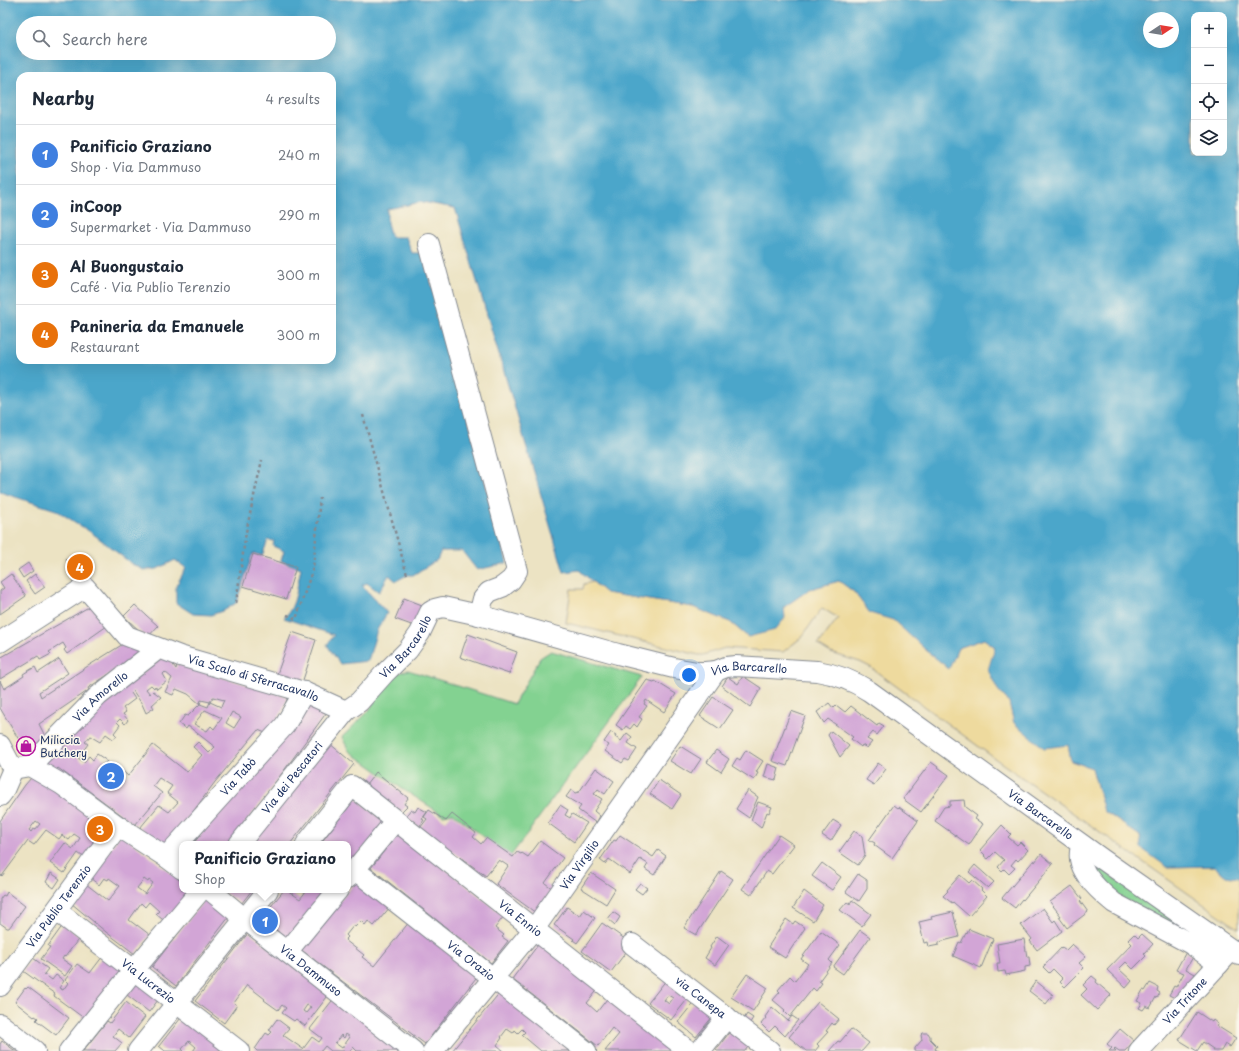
<!DOCTYPE html>
<html lang="en">
<head>
<meta charset="utf-8">
<style>
  :root { --surface:#fff; --page:#f2f2f3; --text:#1f2937; --muted:#747a83; --line:#e0e1e3; --accent:#d93025 }
  body { margin:0; font-family:"Playpen Sans",sans-serif; background:var(--page); color:var(--text) }
  .controls { position:absolute; right:12px; top:12px; display:grid; overflow:hidden; border-radius:8px; box-shadow:0 4px 16px #0002 }
  .controls button { width:36px; height:36px; display:grid; place-items:center; padding:0; border:0; border-bottom:1px solid var(--line); background:var(--surface); color:var(--text); font:20px sans-serif }
  .compass { position:absolute; left:1143px; top:12px; width:36px; height:36px; border-radius:50%; background:var(--surface); box-shadow:0 4px 16px #0002; rotate:78deg }
  .you { position:absolute; left:689px; top:675px; width:14px; height:14px; margin:-10px; border:3px solid #fff; border-radius:50%; background:#1a73e8; box-shadow:0 0 0 6px #1a73e833 }
  .badge { display:grid; place-items:center; width:26px; height:26px; border-radius:50%; background:var(--accent); color:#fff; font-size:13px; font-weight:700 }
  .pin { position:absolute; translate:-50% -50%; border:2px solid #fff; box-shadow:0 1px 4px #0006 }
  .popup { position:absolute; left:179px; top:841px; width:172px; height:52px; box-sizing:border-box; display:grid; place-content:center; border-radius:8px; background:var(--surface); filter:drop-shadow(0 1px 3px #0005); font-size:13px; white-space:nowrap; color:var(--muted) }
  .popup b { font-size:15px; color:var(--text) }
  .popup::after { content:''; position:absolute; left:50%; top:100%; margin-left:-8px; border:8px solid transparent; border-top-color:var(--surface) }
  .list { margin:0; padding:0; list-style:none }
  h2 { display:flex; justify-content:space-between; align-items:center; height:52px; margin:0; padding:0 16px; font-size:17px }
  h2 small { font-size:13px; font-weight:400; color:var(--muted) }
  .list li { display:grid; grid-template-columns:26px 1fr auto; gap:12px; align-items:center; box-sizing:border-box; height:60px; padding:0 16px; border-top:1px solid var(--line) }
  .list b { display:block; font-size:15px; white-space:nowrap }
  .list p { margin:0; font-size:13px; white-space:nowrap; color:var(--muted) }
  .list em { font-size:13px; font-style:normal; color:var(--muted) }
  .icon { flex:none; width:22px; height:22px; fill:none; stroke:currentColor; stroke-width:2; stroke-linecap:round; stroke-linejoin:round }
  .map { position:relative; flex:none; width:1239px; height:1051px; overflow:hidden }
  .search { position:absolute; background:var(--surface); box-shadow:0 4px 16px #0002; left:16px; top:16px; width:320px; height:44px; display:flex; align-items:center; gap:10px; box-sizing:border-box; padding:0 14px; border-radius:22px; color:var(--muted); font-size:15px }
  .panel { position:absolute; background:var(--surface); box-shadow:0 4px 16px #0002; left:16px; top:72px; width:320px; height:292px; border-radius:12px }
  .map>svg:first-child { display:block }
  .green { fill:#83d291; stroke:#4f8078 }
  .sand { fill:#eeda9e; stroke:#84847e }
  .water { fill:#4ca6ca; stroke:#346a94; fill-rule:evenodd }
  .building { fill:#d2a5d6; fill-rule:evenodd }
  .lines { fill:none; stroke-linecap:round; stroke-linejoin:round }
  .minor-casing { stroke:#848990; stroke-width:22 }
  .path { stroke:#848990; stroke-width:2.5; stroke-dasharray:3 3; stroke-linecap:butt }
  .minor { stroke:#fff; stroke-width:20 }
  .labels { text-anchor:middle; stroke-width:3; stroke-linejoin:round; paint-order:stroke }
  .street-label { font-size:11px; fill:#1b2f5e; stroke:#fbf7ec }
  .poi-label { font-size:11px; fill:#1b2f5e; stroke:#fbf7ec; text-anchor:start }
</style>
</head>
<body>
<div class="map">
<svg width="1239" height="1051" viewBox="0 0 1239 1051">
  <rect width="100%" height="100%" fill="#fbf7ec"/>
  <filter id="ink" filterUnits="userSpaceOnUse"><feTurbulence type="fractalNoise" baseFrequency=".025" numOctaves="2"/><feDisplacementMap in="SourceGraphic" scale="8" xChannelSelector="R" yChannelSelector="G"/><feConvolveMatrix kernelMatrix="1 2 1 2 8 2 1 2 1" color-interpolation-filters="sRGB"/></filter>
  <filter id="wash" filterUnits="userSpaceOnUse"><feTurbulence type="fractalNoise" baseFrequency=".012" numOctaves="4" result="noise"/><feDisplacementMap in="SourceGraphic" scale="16" xChannelSelector="R" yChannelSelector="G"/><feGaussianBlur stdDeviation="0.9" result="paint"/><feColorMatrix in="noise" values="0 0 0 0 0 0 0 0 0 0 0 0 0 0 0 0 0 1.4 0 .05"/><feComposite in="paint" operator="in"/></filter>
  <g filter="url(#wash)">
    <rect width="100%" height="100%" fill="#ece3c3"/>
    <g class="green">
      <polygon points="551,651 642,677 510,857 453,813 443,815 401,788 349,751 342,737 368,712 384,686 395,674 408,670 514,704 540,658"/>
      <polygon points="1096,865 1198,936 1117,896 1093,870 1094,866"/>
    </g>
    <polygon class="sand" points="839,581 854,592 870,613 893,619 927,651 949,668 958,648 984,639 995,647 998,690 1009,702 1014,723 1068,745 1071,761 1092,768 1104,811 1140,836 1167,867 1214,866 1226,876 1239,878 1239,929 997,760 870,667 860,662 831,653 818,645 838,618 822,608 802,637 783,652 725,648 703,655 699,655 566,623 571,589 583,589 584,584 593,582 606,593 693,607 730,622 748,637 784,607 810,589"/>
    <path class="water" d="M0,0H1239V878L1226,876L1214,866L1167,867L1141,848L1140,836L1104,811L1092,768L1071,761L1068,745L1044,748L1014,723L1009,702L998,690L988,670L995,647L984,639L958,648L949,669L927,651L893,620L870,613L854,592L839,581L810,589L784,607L785,618L775,630L748,637L730,622L693,607L606,593L579,570L564,572L455,208L422,202L387,209V223L391,237H406L412,253H423L507,563L477,570L462,551H441L437,560L413,575H407L396,581L389,575L379,592L367,583L362,585L387,613L377,630L368,661L340,664L327,645L334,635L284,618C297,606 297,584 301,568L281,561L284,551L273,546L274,541L268,540L262,556L253,553L236,603L225,610L211,615L193,614L176,603V586L186,568L175,560L157,569L144,570L132,564L92,533L56,510L0,492ZM1194,15H1224V153H1194ZM1149,18H1173V42H1149ZM23,23H329V53H23ZM20,76H332V360H20Z"/>
    <g id="blocks">
      <g class="building">
        <polygon points="253,554 296,567 286,599 243,586"/>
        <polygon points="72,555 81,566 74,571 66,560"/>
        <polygon points="28,563 33,571 23,578 18,570"/>
        <polygon points="11,574 26,596 0,614 0,591 4,588 0,582"/>
        <polygon points="35,574 45,587 35,594 26,581"/>
        <polygon points="404,598 422,605 414,626 395,619"/>
        <polygon points="92,605 107,626 67,654 64,650 66,648 63,643 49,652 51,654 40,660 38,656 0,679 0,658"/>
        <polygon points="135,605 158,626 147,638 124,616"/>
        <polygon points="292,632 316,640 302,683 277,674"/>
        <polygon points="468,634 517,652 509,674 460,657"/>
        <polygon points="128,641 134,642 141,653 88,688 89,690 39,724 47,740 28,755 0,708 0,681 4,689 24,676 23,674 35,667 38,673 59,659 68,673 39,692 41,697 88,666"/>
        <path d="M166,655L176,669L177,664L288,697L282,712L268,734L258,730L215,782L192,813L163,846L140,828L159,805L169,812L178,802L167,793L172,786L159,778L153,786L162,793L135,825L58,768L55,771L42,762L88,713ZM165,672L172,678L165,692L173,695L176,689L188,694L200,704L201,700L210,702L213,697L224,700L221,707L210,702L208,707L200,704L188,716L185,715L179,724L186,729L188,726L215,747L209,753L198,742L193,747L202,755L187,772L153,745L128,776L119,768L104,787L103,786L113,774L102,766L107,761L97,754L93,760L89,756L84,762L78,758L88,744L85,742L90,736L100,742L106,734L113,739L117,736L114,733L120,725L117,722L120,719L125,724L128,720L123,714L126,712L123,708L135,699L131,693L133,691L142,704L146,713L154,708L152,705L161,697L153,691L150,694L146,689L151,685L154,688L155,686L157,689L167,681L163,674ZM205,710L222,718L214,729L211,726L207,731L194,724ZM232,712L241,717L234,728L226,723Z"/>
        <polygon points="743,676 761,688 750,707 722,686 728,677 738,684"/>
        <polygon points="647,680 654,682 655,681 676,694 664,712 646,700 644,704 647,706 639,717 642,719 637,727 634,724 630,729 626,726 623,730 616,725"/>
        <polygon points="713,697 733,710 720,729 700,716"/>
        <polygon points="307,702 327,712 230,844 193,844"/>
        <polygon points="829,703 833,708 836,705 845,712 851,706 877,726 879,723 884,726 877,735 873,732 867,739 872,742 867,748 862,745 861,747 851,739 853,737 828,719 824,723 817,712"/>
        <polygon points="791,711 805,716 787,766 772,761"/>
        <polygon points="831,731 849,746 840,757 828,735"/>
        <polygon points="611,732 616,735 615,737 621,741 627,733 632,737 628,743 637,749 629,761 625,759 622,763 605,751 609,745 604,742"/>
        <polygon points="329,743 354,764 290,844 248,844"/>
        <polygon points="680,746 701,759 691,774 670,761"/>
        <polygon points="716,750 729,759 721,772 707,762"/>
        <polygon points="746,750 763,761 756,772 758,773 754,780 732,766 737,758 740,760"/>
        <polygon points="931,762 949,775 921,812 903,799"/>
        <polygon points="878,763 886,769 874,785 866,780"/>
        <polygon points="768,764 779,768 776,780 764,777"/>
        <polygon points="596,768 614,781 605,794 598,789 594,794 602,799 594,811 600,816 596,823 578,810 581,806 566,797 571,790 575,793 579,792"/>
        <path d="M37,771L110,828L87,860L78,853L64,873L50,863L65,843L73,849L80,838L74,834L69,840L62,835L59,839L46,830L34,845L28,841L2,876L0,874V821L25,785ZM36,821L40,824L35,830L33,829L31,832L29,830Z"/>
        <polygon points="376,772 408,798 404,804 407,806 401,812 366,785"/>
        <polygon points="659,780 681,795 672,809 650,794"/>
        <polygon points="748,790 758,797 749,818 736,809"/>
        <polygon points="356,798 386,823 348,868 348,844 320,844"/>
        <polygon points="964,800 965,807 977,816 975,819 983,824 969,845 935,821 944,807 950,806 950,801"/>
        <polygon points="758,802 772,807 769,813 767,812 761,828 751,820"/>
        <polygon points="560,805 568,810 565,815 570,818 572,814 587,823 574,842 548,823"/>
        <polygon points="894,805 898,808 899,807 918,821 892,858 874,845 875,843 869,840"/>
        <polygon points="418,807 427,812 422,819 424,820 419,827 405,817 411,809 415,812"/>
        <polygon points="429,810 446,821 452,814 476,833 473,837 481,844 486,838 513,857 517,852 521,854 522,853 528,857 540,841 563,858 545,883 553,889 536,913 496,884 508,866 499,860 486,876 420,828 427,819 424,817"/>
        <polygon points="833,820 841,825 831,841 822,835"/>
        <polygon points="1002,825 1011,834 1008,837 1017,845 1020,842 1028,850 1018,861 1016,859 1011,865 1015,868 1009,874 1004,869 1002,871 998,867 1004,860 995,852 988,859 984,856 985,855 980,850"/>
        <polygon points="854,831 862,836 865,855 858,865 839,852"/>
        <polygon points="399,832 504,916 495,928 504,935 502,937 508,941 491,963 371,868"/>
        <path d="M121,834L182,882V890H193L169,925L156,914L159,911L149,902L145,907L141,903L129,920L137,926V925L150,935L135,954L106,932L71,903L86,884L108,901L120,886L109,878L108,880L104,878L99,885L90,878ZM144,879L148,882L149,880L153,883L145,894L137,888Z"/>
        <polygon points="620,835 653,857 658,850 666,856 654,875 645,869 648,864 640,859 630,874 609,859 605,864 600,860 614,840 616,841"/>
        <polygon points="779,835 794,845 772,874 767,871 751,895 742,889"/>
        <polygon points="1041,854 1053,864 1023,900 1022,899 1015,908 1002,898 1034,860 1035,862"/>
        <polygon points="822,863 841,877 832,890 812,876"/>
        <polygon points="975,865 994,882 988,888 969,872"/>
        <polygon points="721,871 733,879 696,935 684,928"/>
        <polygon points="51,873 60,879 54,888 46,882"/>
        <polygon points="591,873 615,889 606,904 581,888"/>
        <polygon points="858,874 867,880 867,889 859,901 846,892"/>
        <polygon points="960,875 969,883 972,880 982,889 981,890 987,896 969,916 953,902 952,903 943,896 948,891 947,890"/>
        <polygon points="359,878 391,906 374,926 368,921 365,925 361,921 355,927 354,925 346,935 348,937 345,940 364,955 362,957 374,966 410,921 479,974 425,1044 300,949"/>
        <polygon points="640,883 647,888 642,894 635,889"/>
        <polygon points="1072,886 1082,899 1080,901 1088,912 1067,928 1059,917 1061,916 1050,902"/>
        <polygon points="221,890 252,890 241,904"/>
        <polygon points="284,890 287,890 300,899 307,890 326,890 287,941 260,920"/>
        <polygon points="804,891 823,905 813,921 793,908"/>
        <polygon points="7,892 25,906 9,928 7,928 0,923 0,899 3,895 5,896"/>
        <polygon points="205,899 229,917 176,986 152,967"/>
        <polygon points="852,900 871,914 862,926 840,910 847,902 850,904"/>
        <polygon points="567,907 580,916 584,910 595,918 577,943 573,940 574,939 554,925"/>
        <polygon points="1043,908 1053,922 1055,920 1062,931 1037,950 1030,941 1032,939 1021,925"/>
        <polygon points="613,912 620,917 615,925 608,919"/>
        <polygon points="953,912 959,937 939,942 939,945 929,947 928,942 924,943 919,922 932,919 931,917"/>
        <polygon points="786,919 793,924 795,921 805,928 785,958 768,947"/>
        <polygon points="602,923 632,944 611,972 582,951"/>
        <polygon points="63,925 80,937 65,957 64,956 62,959 72,966 65,976 41,959 50,947 48,946"/>
        <polygon points="969,929 993,939 981,968 953,956 959,942 961,943 966,933 967,934"/>
        <polygon points="860,930 870,937 843,974 833,967"/>
        <polygon points="821,931 840,945 829,960 832,963 819,981 822,983 816,991 813,988 790,1017 784,1011 785,1010 773,1000 780,992 778,990 790,976 795,981 808,964 801,959"/>
        <path d="M249,932L330,993L305,1026L296,1019L294,1021L282,1013L286,1008L282,1005L278,1010L264,1000L265,999L247,985L234,1003L237,1005L224,1023L195,1001ZM307,1005L311,1007L306,1013L303,1011Z"/>
        <polygon points="1134,934 1138,938 1142,934 1153,944 1144,954 1146,956 1133,969 1126,962 1119,969 1132,981 1126,988 1107,970 1132,944 1128,940"/>
        <polygon points="717,936 729,945 715,965 705,958 711,948 710,947"/>
        <polygon points="1024,939 1027,957 1029,957 1030,966 1025,967 1025,971 1006,975 1005,971 998,972 997,963 1000,963 997,944"/>
        <polygon points="541,941 600,987 587,1003 597,1012 610,995 682,1051 605,1051 619,1034 612,1028 598,1046 512,979"/>
        <polygon points="1072,944 1086,957 1079,963 1084,968 1065,987 1060,982 1063,979 1053,969 1049,973 1043,967 1062,947 1066,950"/>
        <polygon points="106,952 125,967 85,1019 54,996 55,994 23,971 33,958 48,969 44,974 52,980 56,975 64,981 59,988 63,990 68,983 65,980 77,964 90,973"/>
        <polygon points="1186,952 1193,957 1186,969 1195,974 1190,984 1177,999 1169,995 1174,986 1176,987 1184,973 1176,970"/>
        <path d="M671,974L693,992L671,1020L648,1003ZM668,995L673,998L669,1004L664,1000Z"/>
        <polygon points="747,974 768,988 753,1011 731,997"/>
        <polygon points="1092,976 1097,980 1096,982 1111,995 1097,1010 1081,995 1087,989 1083,985"/>
        <polygon points="139,979 161,996 149,1012 127,995"/>
        <polygon points="1036,981 1053,995 1046,1004 1029,991"/>
        <polygon points="1150,983 1158,987 1157,991 1160,993 1157,998 1156,997 1150,1008 1146,1006 1143,1010 1139,1008 1142,1003 1137,1001 1143,990 1145,991"/>
        <polygon points="28,987 69,1018 56,1035 36,1020 38,1018 35,1016 34,1017 15,1002 25,988 26,989"/>
        <polygon points="501,991 570,1051 541,1051 522,1035 525,1032 522,1029 518,1033 515,1030 513,1033 507,1029 501,1037 502,1038 497,1045 504,1051 452,1051"/>
        <polygon points="699,996 717,1011 696,1037 678,1022"/>
        <path d="M335,997L407,1051H357L353,1047L350,1051H331L325,1046L321,1051H257L255,1049L266,1033L269,1035L272,1032L269,1030L277,1019L289,1028L283,1035L303,1049L312,1037L319,1042L322,1038L310,1029ZM346,1034L350,1037L342,1048L335,1043L341,1035L344,1038Z"/>
        <polygon points="126,1002 145,1017 129,1038 118,1029 113,1036 122,1043 115,1051 83,1051 107,1021 110,1023"/>
        <polygon points="818,1002 839,1019 834,1025 832,1023 826,1031 828,1032 817,1044 819,1046 815,1051 806,1051 789,1037"/>
        <polygon points="772,1007 788,1021 792,1016 798,1020 785,1036 775,1026 769,1032 761,1024 766,1018 765,1017"/>
        <polygon points="1197,1012 1212,1022 1213,1020 1218,1024 1217,1026 1236,1038 1230,1047 1225,1044 1221,1051 1212,1051 1213,1049 1203,1042 1197,1051 1179,1040"/>
        <polygon points="184,1014 233,1051 193,1051 196,1047 189,1041 182,1049 184,1051 165,1051 159,1046"/>
        <polygon points="747,1014 753,1018 748,1026 742,1022"/>
        <polygon points="734,1026 752,1041 745,1051 717,1051 716,1050"/>
        <polygon points="851,1029 869,1043 862,1051 829,1051 838,1041 840,1042"/>
        <polygon points="1120,1029 1134,1041 1125,1051 1119,1051 1115,1048 1114,1049 1116,1051 1109,1051 1112,1048 1107,1044"/>
        <polygon points="923,1033 928,1033 930,1036 930,1039 937,1046 935,1049 938,1051 915,1051 915,1048 922,1040 921,1035"/>
        <polygon points="2,1041 14,1050 19,1045 27,1051 0,1051 0,1044"/>
      </g>
    </g>
  </g>
  <g filter="url(#ink)">
    <use href="#blocks" fill-opacity="0" stroke="#848990" stroke-width="1"/>
    <g class="lines">
      <g class="minor-casing">
        <g id="minor">
          <polyline points="429,244 517,571 511,580 502,587 489,592 483,599 479,615"/>
          <path id="s1" d="M0,642L85,587L127,636L180,656L304,692L346,711"/>
          <polyline points="0,745 13,769"/>
          <path id="s2" d="M30,766L98,696L158,649"/>
          <polyline points="13,769 30,766 61,784 118,826 166,857 182,869"/>
          <polyline points="0,796 3,792 13,769"/>
          <path id="s3" d="M239,844L346,711L359,702L384,674L408,650L420,633L430,612L435,609L443,607L479,615L618,654L674,668L697,672H705L716,671L726,667L736,666L817,671C836,674 852,680 869,691L1102,859L1239,955"/>
          <path id="s4" d="M306,844L352,786L689,1051"/>
          <path d="M1082,845C1072,867 1098,890 1114,903L1191,944L1219,964"/>
          <path id="s5" d="M166,857L285,725L304,692"/>
          <path id="s6" d="M355,870L586,1051"/>
          <polyline points="348,878 395,821"/>
          <path id="s7" d="M210,890L245,919L413,1051"/>
          <path id="s8" d="M57,911L239,1051"/>
          <path id="s9" d="M632,944L770,1051"/>
          <polyline points="287,952 338,890"/>
          <path id="s10" d="M0,986L118,826"/>
          <polyline points="0,1024 35,1051"/>
          <polyline points="69,1051 134,970 201,890"/>
          <polyline points="138,1051 268,890"/>
          <path id="s11" d="M433,1051L537,925L716,671"/>
          <polyline points="700,1051 727,1017"/>
          <path id="s12" d="M1139,1051L1228,954"/>
        </g>
      </g>
      <g class="path">
        <polyline points="363,415 407,575"/>
        <polyline points="236,603 246,532 262,460"/>
        <polyline points="287,615 296,619 313,568 320,498"/>
      </g>
      <use href="#minor" class="minor"/>
    </g>
  </g>
  <defs>
    <g id="shop-ring" transform="scale(1)"><circle r="9.5" fill="#fbf7ec" stroke="#b5179e" stroke-width="1.5"/><path d="M-5-2.5h2.3a2.7 3.5 0 0 1 5.4 0H5L5.5 6h-11ZM-1.5-2.5h3a1.5 2.3 0 0 0-3 0Z" fill="#b5179e"/></g>
  </defs>
  <g fill-rule="evenodd">
    <use href="#shop-ring" x="26" y="746"/>
  </g>
  <g class="labels">
    <g class="street-label">
      <text dy="4" stroke="none"><textPath href="#s3" startOffset="259">Via Barcarello</textPath></text>
      <text dy="4" stroke="none"><textPath href="#s3" startOffset="631">Via Barcarello</textPath></text>
      <text dy="4" stroke="none"><textPath href="#s1" startOffset="299">Via Scalo di Sferracavallo</textPath></text>
      <text dy="4" stroke="none"><textPath href="#s2" startOffset="99">Via Amorello</textPath></text>
      <text dy="4" stroke="none"><textPath href="#s5" startOffset="108">Via Tabò</textPath></text>
      <text dy="4" stroke="none"><textPath href="#s3" startOffset="85">Via dei Pescatori</textPath></text>
      <text dy="4" stroke="none"><textPath href="#s3" startOffset="967">Via Barcarello</textPath></text>
      <text dy="4" stroke="none"><textPath href="#s11" startOffset="237">Via Virgilio</textPath></text>
      <text dy="4" stroke="none"><textPath href="#s10" startOffset="99">Via Publio Terenzio</textPath></text>
      <text dy="4" stroke="none"><textPath href="#s4" startOffset="288">Via Ennio</textPath></text>
      <text dy="4" stroke="none"><textPath href="#s6" startOffset="147">Via Orazio</textPath></text>
      <text dy="4" stroke="none"><textPath href="#s7" startOffset="129">Via Dammuso</textPath></text>
      <text dy="4" stroke="none"><textPath href="#s8" startOffset="115">Via Lucrezio</textPath></text>
      <text dy="4" stroke="none"><textPath href="#s9" startOffset="87">via Canepa</textPath></text>
      <text dy="4" stroke="none"><textPath href="#s12" startOffset="68">Via Tritone</textPath></text>
    </g>
    <g class="poi-label">
      <text x="40" y="744">Miliccia<tspan x="40" dy="13">Butchery</tspan></text>
    </g>
  </g>
</svg>
<div class="controls">
<button>+</button>
<button>−</button>
<button><svg class="icon" aria-label="locate" viewBox="0 0 24 24"><circle cx="12" cy="12" r="6"/><path d="M12 2v4M12 18v4M2 12h4M18 12h4"/></svg></button>
<button><svg class="icon" aria-label="layers" viewBox="0 0 24 24"><path d="M12 4l9 5-9 5-9-5zM3 14l9 5 9-5"/></svg></button>
</div>
<svg class="compass" viewBox="-18 -18 36 36"><path d="M0-13l5 13h-10z" fill="#e53935"/><path d="M0 13l5-13h-10z" fill="#747a83"/></svg>
<div class="you"></div>
<div class="pin badge" style="left:265px;top:921px;background:#3f7fe0">1</div>
<div class="popup"><b>Panificio Graziano</b>Shop</div>
<div class="pin badge" style="left:111px;top:776px;background:#3f7fe0">2</div>
<div class="pin badge" style="left:100px;top:829px;background:#e8710a">3</div>
<div class="pin badge" style="left:80px;top:567px;background:#e8710a">4</div>
<div class="search"><svg class="icon" aria-label="search" viewBox="0 0 24 24"><circle cx="10" cy="10" r="6"/><path d="M15 15l6 6"/></svg>Search here</div>
<section class="panel">
<h2>Nearby<small>4 results</small></h2>
<ul class="list">
<li><span class="badge" style="background:#3f7fe0">1</span><div><b>Panificio Graziano</b><p>Shop · Via Dammuso</p></div><em>240 m</em></li>
<li><span class="badge" style="background:#3f7fe0">2</span><div><b>inCoop</b><p>Supermarket · Via Dammuso</p></div><em>290 m</em></li>
<li><span class="badge" style="background:#e8710a">3</span><div><b>Al Buongustaio</b><p>Café · Via Publio Terenzio</p></div><em>300 m</em></li>
<li><span class="badge" style="background:#e8710a">4</span><div><b>Panineria da Emanuele</b><p>Restaurant</p></div><em>300 m</em></li>
</ul>
</section>
</div>
</body>
</html>
